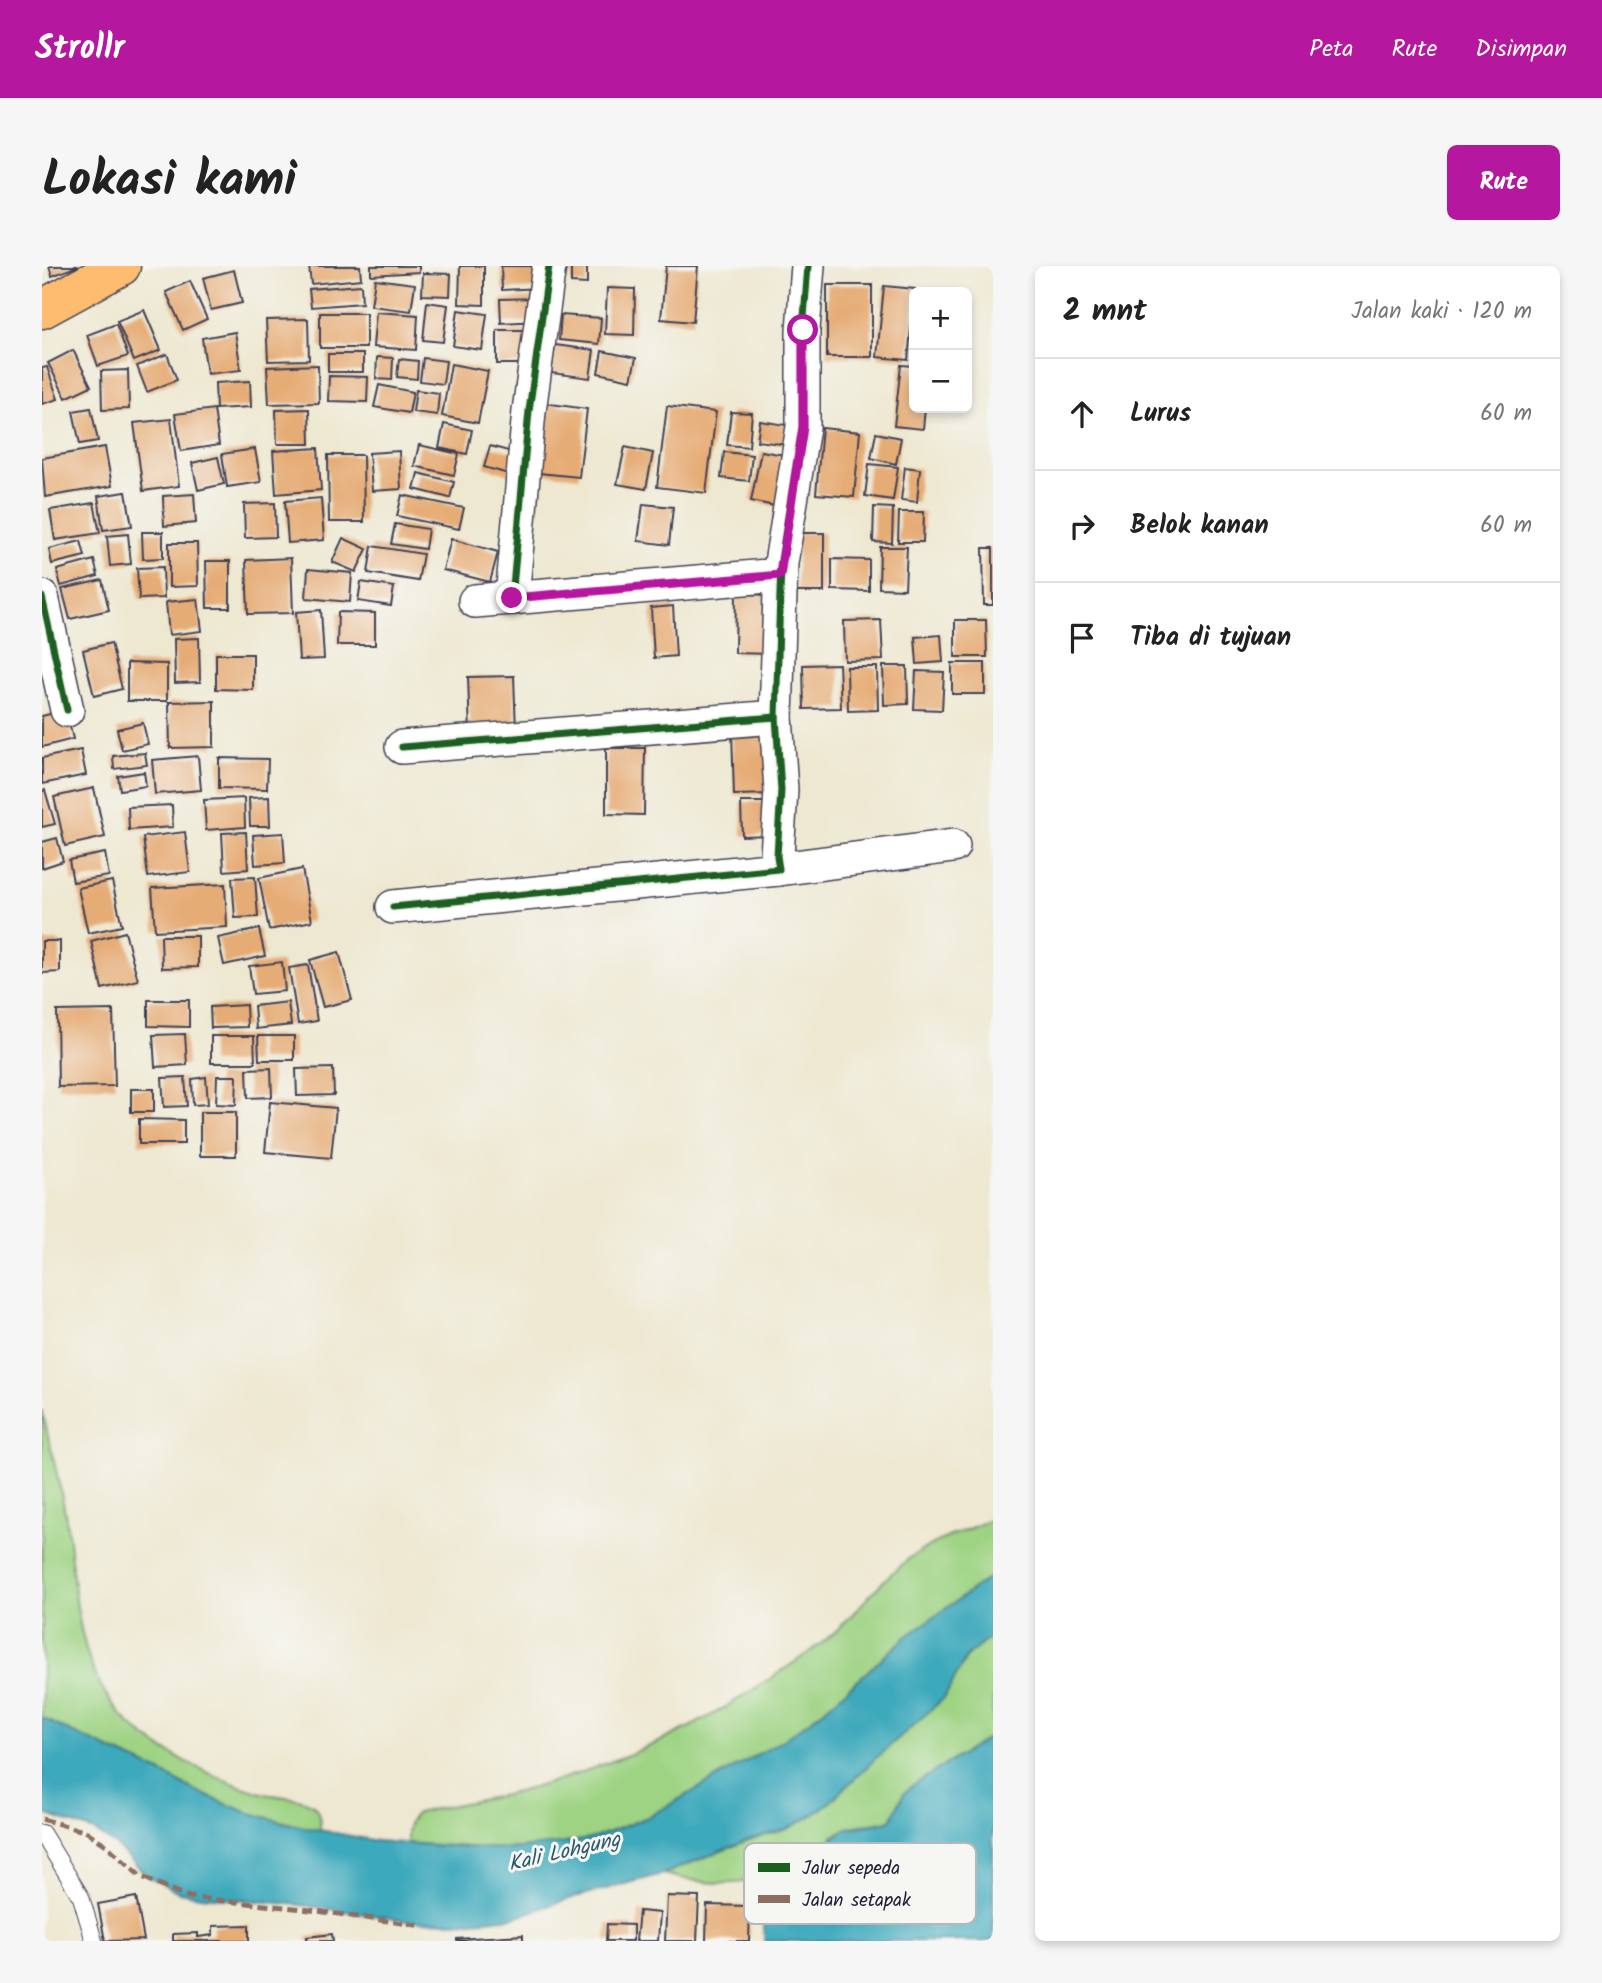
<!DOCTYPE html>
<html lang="id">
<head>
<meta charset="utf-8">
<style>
  :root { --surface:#fff; --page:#f6f6f6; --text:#222; --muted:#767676; --line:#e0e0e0; --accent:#b5179e }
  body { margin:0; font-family:Kalam,sans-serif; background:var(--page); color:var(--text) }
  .controls { position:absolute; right:21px; top:21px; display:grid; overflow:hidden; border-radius:10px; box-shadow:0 4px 10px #0003 }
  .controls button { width:63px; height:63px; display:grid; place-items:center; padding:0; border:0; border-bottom:2px solid var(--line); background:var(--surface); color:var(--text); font:35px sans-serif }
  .stop { position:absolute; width:21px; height:21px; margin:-16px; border:5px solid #b5179e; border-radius:50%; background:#fff }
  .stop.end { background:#b5179e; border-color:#fff; box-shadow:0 2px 7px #0008 }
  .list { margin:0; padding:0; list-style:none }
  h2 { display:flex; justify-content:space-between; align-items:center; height:91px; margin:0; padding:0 28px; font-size:30px }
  h2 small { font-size:23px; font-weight:400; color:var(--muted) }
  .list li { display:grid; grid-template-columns:46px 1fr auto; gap:21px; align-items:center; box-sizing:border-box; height:112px; padding:0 28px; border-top:2px solid var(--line) }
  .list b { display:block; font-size:26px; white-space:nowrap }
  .list em { font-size:23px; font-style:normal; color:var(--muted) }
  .icon { flex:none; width:38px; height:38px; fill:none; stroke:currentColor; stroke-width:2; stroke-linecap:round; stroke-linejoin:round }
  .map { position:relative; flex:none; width:951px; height:1675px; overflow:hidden; border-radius:10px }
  header { display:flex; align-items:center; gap:42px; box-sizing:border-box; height:98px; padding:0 35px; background:var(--accent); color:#fff }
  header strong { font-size:33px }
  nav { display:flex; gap:38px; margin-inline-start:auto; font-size:24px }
  .intro { display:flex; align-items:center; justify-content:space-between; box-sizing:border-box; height:168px; padding:0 42px }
  h1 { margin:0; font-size:49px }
  .button { padding:18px 32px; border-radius:10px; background:var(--accent); color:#fff; font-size:24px; font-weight:700 }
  main { display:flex; gap:42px; padding:0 42px }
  aside { flex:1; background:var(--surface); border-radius:10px; box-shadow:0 4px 10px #0003 }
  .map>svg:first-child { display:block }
  .green { fill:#9ed383; stroke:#607a5f; stroke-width:2 }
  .water { fill:#3ca9bc; stroke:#2f667c; stroke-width:2 }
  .building { fill:#e6ac76 }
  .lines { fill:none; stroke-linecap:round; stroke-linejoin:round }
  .lane-casing { stroke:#414052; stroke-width:18 }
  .street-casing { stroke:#414052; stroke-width:36 }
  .highway-casing { stroke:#414052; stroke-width:41 }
  .lane { stroke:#fff; stroke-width:16 }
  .street { stroke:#fff; stroke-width:33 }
  .highway { stroke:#fdbc6f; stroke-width:38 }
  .quiet { stroke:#8d6e63; stroke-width:5; stroke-dasharray:10 5; stroke-linecap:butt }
  .cycleway-casing { stroke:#f6f6f2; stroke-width:11 }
  .cycleway { stroke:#1b5e20; stroke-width:7 }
  .route { stroke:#b5179e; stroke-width:9 }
  .labels { text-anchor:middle; stroke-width:6; stroke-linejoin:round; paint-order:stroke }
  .water-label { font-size:21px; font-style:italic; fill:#2c586f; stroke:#f6f6f2 }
  .key { fill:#f6f6f2; stroke:#b6b6bb; stroke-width:2 }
  .key-label { font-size:19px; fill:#22223b }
</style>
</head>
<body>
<header>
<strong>Strollr</strong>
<nav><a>Peta</a><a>Rute</a><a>Disimpan</a></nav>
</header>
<div class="intro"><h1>Lokasi kami</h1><a class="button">Rute</a></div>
<main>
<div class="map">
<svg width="951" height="1675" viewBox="0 0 951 1675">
  <rect width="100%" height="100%" fill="#f6f6f2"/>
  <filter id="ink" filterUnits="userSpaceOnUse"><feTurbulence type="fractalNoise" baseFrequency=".0143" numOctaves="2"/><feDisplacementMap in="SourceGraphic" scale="14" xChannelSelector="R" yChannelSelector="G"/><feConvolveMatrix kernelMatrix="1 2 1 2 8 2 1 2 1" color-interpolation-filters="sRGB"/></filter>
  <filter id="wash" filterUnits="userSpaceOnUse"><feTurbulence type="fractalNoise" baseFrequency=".00686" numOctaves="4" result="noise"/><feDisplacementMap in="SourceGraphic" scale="28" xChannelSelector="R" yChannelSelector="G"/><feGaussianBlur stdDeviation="1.57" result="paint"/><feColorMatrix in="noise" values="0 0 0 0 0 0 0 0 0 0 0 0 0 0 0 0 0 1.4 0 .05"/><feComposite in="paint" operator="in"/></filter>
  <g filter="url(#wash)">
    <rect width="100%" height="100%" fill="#eee8d1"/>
    <g class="green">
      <path d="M0,1144C8,1180 18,1216 24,1253C35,1323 31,1402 86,1456C114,1485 177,1514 216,1526C230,1531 261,1530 272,1540C278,1546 278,1557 278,1565L204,1546L158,1527L114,1504L18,1461L0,1451Z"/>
      <path d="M951,1253V1309L864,1371L781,1445L741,1474L606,1551L552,1572L512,1579L466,1583L365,1577C365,1565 365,1556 375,1547C414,1537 455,1533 494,1521C550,1504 610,1482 661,1454C698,1434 734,1409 769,1385C806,1360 830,1321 865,1294C890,1275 922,1265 951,1253Z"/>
      <path d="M951,1369V1469L871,1519L862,1527L849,1554C835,1559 820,1557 806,1562C794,1565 782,1580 771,1587C715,1621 684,1624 621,1608L709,1573L745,1563L771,1549L788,1536L835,1491L902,1432L925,1390Z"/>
    </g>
    <g class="water">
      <polygon points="951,1309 951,1369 925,1390 902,1432 835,1491 788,1536 771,1549 745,1563 709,1573 621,1608 533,1631 473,1651 421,1656 369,1655 259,1639 159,1630 137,1626 107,1611 73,1579 52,1565 0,1547 0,1451 18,1461 114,1504 158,1527 204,1546 252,1559 335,1575 400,1580 466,1583 525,1577 552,1572 606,1551 741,1474 781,1445 864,1371"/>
      <polygon points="951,1469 951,1675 722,1675 722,1613 774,1585 805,1562 840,1557 849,1554 862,1527 871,1519"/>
    </g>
    <g id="blocks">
      <g class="building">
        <polygon points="7,0 36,0 10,10"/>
        <polygon points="267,0 318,0 319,13 269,18"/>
        <polygon points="329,0 377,0 377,6 329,9"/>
        <polygon points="418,0 442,0 442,39 417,38"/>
        <polygon points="459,0 498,0 499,22 460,24"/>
        <polygon points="529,0 545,0 545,18 529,17"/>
        <polygon points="624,0 656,0 651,56 619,53"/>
        <polygon points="192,4 200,37 169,44 161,12"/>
        <polygon points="381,7 409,8 408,30 380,29"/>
        <polygon points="333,13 373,18 369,45 329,40"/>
        <polygon points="148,15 165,53 141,64 124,26"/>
        <polygon points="319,19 320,37 269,41 267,23"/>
        <rect x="785" y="19" width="45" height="72"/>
        <polygon points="842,20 873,23 866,94 835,91"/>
        <polygon points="565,22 593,23 592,69 563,68"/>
        <polygon points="496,32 497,55 459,57 458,33"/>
        <polygon points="385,36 406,39 401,76 381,74"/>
        <polygon points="102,44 119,84 92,95 75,55"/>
        <polygon points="416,44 445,48 440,84 411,80"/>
        <polygon points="334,46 376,49 374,84 331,81"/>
        <rect x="278" y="47" width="46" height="35"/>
        <polygon points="519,49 559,52 557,78 517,74"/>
        <polygon points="266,53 267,94 226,95 224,54"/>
        <polygon points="74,58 86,90 56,100 45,69"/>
        <rect x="455" y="64" width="32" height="34"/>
        <polygon points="193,66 199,104 165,108 160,72"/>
        <polygon points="513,79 552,84 548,112 509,107"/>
        <polygon points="31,84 49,120 24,132 6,97"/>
        <polygon points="560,85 594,92 589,114 556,107"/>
        <polygon points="125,88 135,114 105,126 95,100"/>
        <rect x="286" y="88" width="35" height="18"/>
        <polygon points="335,91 351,92 350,114 334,113"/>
        <polygon points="381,92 404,95 401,118 378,115"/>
        <polygon points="357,93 376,95 375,113 355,111"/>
        <polygon points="409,98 446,105 436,157 400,150"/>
        <polygon points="276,99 277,137 227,138 225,101"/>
        <polygon points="859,99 872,100 872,142 883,142 881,163 852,160"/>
        <polygon points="5,101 16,133 0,138 0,102"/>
        <polygon points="86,104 87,143 60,144 59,105"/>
        <polygon points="287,110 326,111 325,136 286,135"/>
        <polygon points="208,115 209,141 174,143 173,117"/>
        <polygon points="337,119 371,126 367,147 332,141"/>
        <polygon points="374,124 397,127 395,149 371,146"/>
        <polygon points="495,136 545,143 537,211 487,206"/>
        <polygon points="625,140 674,146 664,227 615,221"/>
        <polygon points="49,142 56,175 38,178 31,145"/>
        <polygon points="172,143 177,179 139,185 133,148"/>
        <polygon points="267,143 268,178 235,178 234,144"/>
        <polygon points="689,146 710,147 707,181 685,179"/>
        <polygon points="129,153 137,220 101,225 92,157"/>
        <polygon points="718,155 757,161 754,180 715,175"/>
        <polygon points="402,158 430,164 425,188 397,182"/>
        <polygon points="780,162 818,166 812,231 774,228"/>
        <polygon points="834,167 859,172 854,198 829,192"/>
        <polygon points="377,179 417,188 412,209 372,200"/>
        <polygon points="448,180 477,188 470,209 442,201"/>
        <polygon points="63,181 70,220 3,231 0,192"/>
        <polygon points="583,181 611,187 604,223 575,218"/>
        <polygon points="276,182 279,224 234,228 231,185"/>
        <polygon points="213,183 219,216 185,221 180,188"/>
        <polygon points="357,185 359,223 330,225 327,187"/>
        <polygon points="719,185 748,190 737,241 709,235"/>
        <polygon points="682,186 710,189 707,215 679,212"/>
        <polygon points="286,189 321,189 322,256 287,256"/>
        <polygon points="176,191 182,218 156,224 150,197"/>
        <polygon points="827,198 856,201 851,234 823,230"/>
        <polygon points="863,201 878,203 875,236 859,234"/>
        <polygon points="376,207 412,216 408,232 372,223"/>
        <polygon points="84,226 90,260 61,264 56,230"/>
        <polygon points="152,228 154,257 122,260 121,230"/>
        <polygon points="360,229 422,242 417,263 355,250"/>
        <polygon points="279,232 282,274 246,277 243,235"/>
        <polygon points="52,237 58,267 13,274 8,244"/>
        <polygon points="233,237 234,271 203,272 202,238"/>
        <polygon points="601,238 631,241 627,279 596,275"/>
        <polygon points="832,241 851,242 850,277 831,276"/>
        <polygon points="857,246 882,246 881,276 856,276"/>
        <polygon points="353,258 386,263 383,283 349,278"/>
        <polygon points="100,266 121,266 121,292 101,293"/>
        <rect x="755" y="267" width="27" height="59"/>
        <polygon points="86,268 89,298 68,300 65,270"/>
        <polygon points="301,272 325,283 314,306 290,296"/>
        <polygon points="409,273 456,286 448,316 401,304"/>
        <polygon points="39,275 43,290 10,298 7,283"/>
        <polygon points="127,277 155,277 156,320 127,321"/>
        <polygon points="330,280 381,288 376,315 326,307"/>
        <polygon points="838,281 865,281 863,323 837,322"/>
        <polygon points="941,282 951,282 951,339 942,339"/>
        <polygon points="249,292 251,347 206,348 204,294"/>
        <polygon points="790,293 827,294 827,325 790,324"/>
        <polygon points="52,294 56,310 19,320 15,304"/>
        <polygon points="164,295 188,295 188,342 165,342"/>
        <polygon points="121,301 122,332 97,333 95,302"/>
        <polygon points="266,303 310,307 308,336 264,332"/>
        <polygon points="60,314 67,344 28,353 20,323"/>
        <polygon points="319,316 352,321 349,340 316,335"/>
        <polygon points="694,328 729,329 728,388 693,387"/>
        <polygon points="156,333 160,365 127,369 124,336"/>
        <polygon points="631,340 634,390 612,392 609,342"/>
        <polygon points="279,344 282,393 257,394 254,346"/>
        <polygon points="296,346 333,347 333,379 295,379"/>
        <polygon points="839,354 841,394 803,395 802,355"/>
        <polygon points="913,354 944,354 945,391 913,391"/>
        <polygon points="899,369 901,396 875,398 873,371"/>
        <polygon points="157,372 158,416 133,417 132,373"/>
        <polygon points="69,377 80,423 52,430 41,384"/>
        <polygon points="174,388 211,388 211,424 174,423"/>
        <polygon points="85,397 125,398 125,435 85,435"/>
        <rect x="910" y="397" width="33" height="31"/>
        <polygon points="797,398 799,442 762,443 761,399"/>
        <polygon points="841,400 865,400 866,438 842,439"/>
        <polygon points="805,401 835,401 836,444 806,445"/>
        <polygon points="874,405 902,406 900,444 872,443"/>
        <polygon points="472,410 474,466 428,468 426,411"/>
        <polygon points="172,435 172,481 128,482 127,436"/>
        <polygon points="24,444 31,473 0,481 0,450"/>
        <polygon points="101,457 106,478 80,484 75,463"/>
        <polygon points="732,464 733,528 692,529 690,465"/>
        <polygon points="564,482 603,482 602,549 564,548"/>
        <polygon points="39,484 44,509 0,518 0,492"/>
        <polygon points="103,487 105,499 72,503 71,490"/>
        <polygon points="156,490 159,524 113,528 110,494"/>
        <polygon points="177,492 226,493 225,523 177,522"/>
        <polygon points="102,506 104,520 78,524 76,510"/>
        <polygon points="52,522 63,571 23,580 12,531"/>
        <polygon points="3,524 13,558 0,561 0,525"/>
        <polygon points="227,531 228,560 208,560 207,532"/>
        <polygon points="202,532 203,561 164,564 162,534"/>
        <polygon points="699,536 730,536 730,569 700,570"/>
        <polygon points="130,539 131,561 87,564 86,541"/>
        <polygon points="143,566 148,606 106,611 101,571"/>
        <polygon points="204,566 206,603 182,605 180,567"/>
        <polygon points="241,567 243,597 213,599 211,569"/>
        <polygon points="15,572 21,595 0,602 0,576"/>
        <polygon points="63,587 67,610 31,616 27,594"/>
        <polygon points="260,603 270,655 227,664 217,612"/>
        <polygon points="213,611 216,651 193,652 190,612"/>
        <polygon points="70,615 80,660 46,667 36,622"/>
        <polygon points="183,618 185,661 113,665 110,622"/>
        <polygon points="217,663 223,690 182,699 176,672"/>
        <polygon points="83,666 96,714 60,723 49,675"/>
        <polygon points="119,670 156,670 156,701 120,702"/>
        <polygon points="0,675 18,675 18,706 0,707"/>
        <polygon points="297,686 310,734 281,741 268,694"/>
        <polygon points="240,696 243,725 211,728 207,700"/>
        <polygon points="266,699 275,755 256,758 247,702"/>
        <polygon points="106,734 147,734 147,761 106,760"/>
        <polygon points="246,736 249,759 214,763 212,740"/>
        <polygon points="204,739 205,761 169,762 168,741"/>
        <polygon points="71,744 73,820 16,821 15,745"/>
        <polygon points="143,768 145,799 113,801 111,769"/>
        <polygon points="169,770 212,770 213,797 169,797"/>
        <polygon points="216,770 252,770 252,794 217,794"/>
        <polygon points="229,802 230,831 206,832 205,803"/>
        <polygon points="291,802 292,829 255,830 254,803"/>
        <polygon points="175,810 195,810 194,839 174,838"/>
        <polygon points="143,811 145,840 122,841 120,812"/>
        <polygon points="164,811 166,838 151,839 150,813"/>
        <rect x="89" y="823" width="23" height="23"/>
        <polygon points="228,836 294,842 289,892 223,886"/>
        <rect x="158" y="846" width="36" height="44"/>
        <polygon points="97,853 142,854 142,878 97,878"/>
        <polygon points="625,1630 657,1631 655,1675 623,1675"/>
        <polygon points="94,1631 102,1674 63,1675 56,1638"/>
        <polygon points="665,1639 708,1640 707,1675 664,1675"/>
        <polygon points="597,1645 618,1647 616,1675 594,1675"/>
        <polygon points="565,1658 591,1659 591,1675 564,1675"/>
        <polygon points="207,1659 207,1675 131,1675 131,1668 156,1667 156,1671 171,1669 171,1660"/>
        <polygon points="290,1668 291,1675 265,1675 265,1671"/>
        <polygon points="481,1669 481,1675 415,1675 415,1673"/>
      </g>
    </g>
  </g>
  <g filter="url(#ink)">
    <use href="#blocks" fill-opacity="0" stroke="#414052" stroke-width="2"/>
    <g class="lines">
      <g class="lane-casing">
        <polyline id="lane" points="0,1567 39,1631 52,1675"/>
      </g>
      <g class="street-casing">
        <g id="street">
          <polyline points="0,331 25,444"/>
          <polyline points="470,332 487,145 507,0"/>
          <polyline points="433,335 738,309"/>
          <polyline points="360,481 734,451"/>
          <polyline points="737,603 911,580"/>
          <polyline points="351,641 737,603 735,590 739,524 734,451 739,297 761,161 761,64 766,0"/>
        </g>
      </g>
      <g class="highway-casing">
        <polyline id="highway" points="0,43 79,0"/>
      </g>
      <use href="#lane" class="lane"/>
      <use href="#street" class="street"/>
      <use href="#highway" class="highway"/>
      <polyline class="quiet" points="0,1553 45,1566 63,1578 98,1610 147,1631 261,1643 381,1660"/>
      <g class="cycleway-casing">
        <g id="cycleway">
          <polyline points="0,331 25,444"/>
          <polyline points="470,332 487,145 507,0"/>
          <polyline points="360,481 734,451"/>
          <polyline points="351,641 737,603 735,590 739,524 734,451 739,297 761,161 761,64 766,0"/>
        </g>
      </g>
      <use href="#cycleway" class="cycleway"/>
    </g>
  </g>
  <g class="lines" filter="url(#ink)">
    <polyline class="route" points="470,332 738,309 761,161 761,64"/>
  </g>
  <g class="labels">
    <g class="water-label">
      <text transform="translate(522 1585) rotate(-13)" y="7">Kali Lohgung</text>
    </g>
  </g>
  <rect x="702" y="1577" width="232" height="81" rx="10" class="key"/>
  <rect x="716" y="1597" width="32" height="9" fill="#1b5e20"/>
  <rect x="716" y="1629" width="32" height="8" fill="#8d6e63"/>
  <g class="key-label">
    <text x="760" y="1608">Jalur sepeda</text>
    <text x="760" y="1640">Jalan setapak</text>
  </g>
</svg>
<div class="controls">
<button>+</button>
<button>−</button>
</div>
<div class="stop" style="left:761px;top:64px"></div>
<div class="stop end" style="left:470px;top:332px"></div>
</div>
<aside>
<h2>2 mnt<small>Jalan kaki · 120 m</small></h2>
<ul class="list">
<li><svg class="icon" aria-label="ahead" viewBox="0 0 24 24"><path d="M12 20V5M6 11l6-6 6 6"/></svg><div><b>Lurus</b></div><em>60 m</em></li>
<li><svg class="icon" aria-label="right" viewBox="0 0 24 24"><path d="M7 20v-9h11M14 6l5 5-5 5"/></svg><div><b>Belok kanan</b></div><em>60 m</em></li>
<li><svg class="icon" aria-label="arrive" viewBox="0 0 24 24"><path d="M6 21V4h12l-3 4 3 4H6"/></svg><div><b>Tiba di tujuan</b></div></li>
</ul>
</aside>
</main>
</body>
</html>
